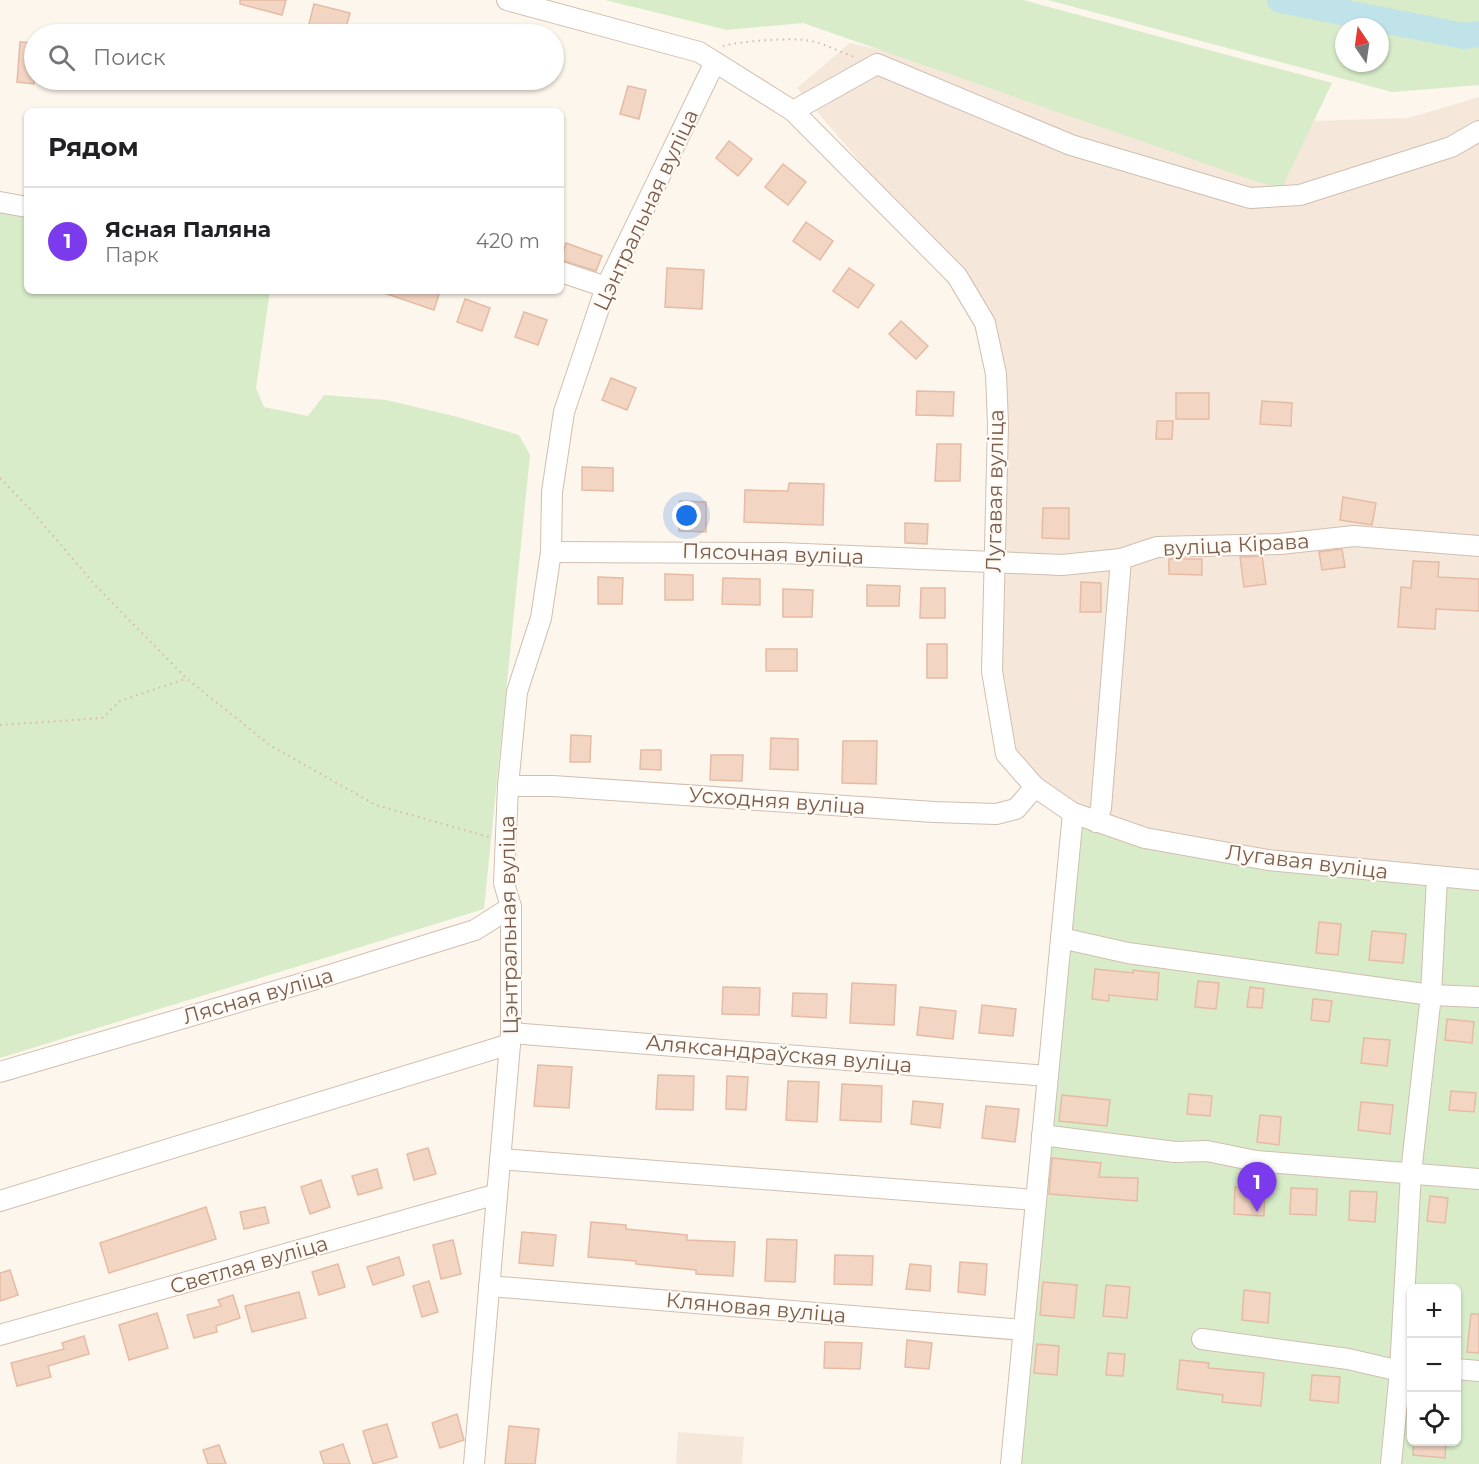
<!DOCTYPE html>
<html lang="ru">
<head>
<meta charset="utf-8">
<style>
  :root { --surface:#fff; --page:#f2f2f2; --text:#202124; --muted:#757577; --line:#e0e0e0; --accent:#7c3aed }
  body { margin:0; font-family:Montserrat,sans-serif; background:var(--page); color:var(--text) }
  .controls { position:absolute; right:18px; bottom:18px; display:grid; overflow:hidden; border-radius:9px; box-shadow:0 2px 4px #0004 }
  .controls button { width:54px; height:54px; display:grid; place-items:center; padding:0; border:0; border-bottom:2px solid var(--line); background:var(--surface); color:var(--text); font:30px sans-serif }
  .compass { position:absolute; left:1335px; top:18px; width:54px; height:54px; border-radius:50%; background:var(--surface); box-shadow:0 2px 4px #0004; rotate:347deg }
  .you { position:absolute; left:687px; top:516px; width:21px; height:21px; margin:-15px; border:4px solid #fff; border-radius:50%; background:#1a73e8; box-shadow:0 0 0 9px #1a73e833 }
  .badge { display:grid; place-items:center; width:39px; height:39px; border-radius:50%; background:var(--accent); color:#fff; font-size:20px; font-weight:700 }
  .pin { position:absolute; translate:-50% -50px; filter:drop-shadow(0 2px 3px #0008) }
  .pin::after { content:''; position:absolute; top:32px; width:21px; height:18px; background:inherit; clip-path:polygon(0 0,100% 0,50% 100%) }
  .list { margin:0; padding:0; list-style:none }
  h2 { display:flex; justify-content:space-between; align-items:center; height:78px; margin:0; padding:0 24px; font-size:26px }
  h2 small { font-size:20px; font-weight:400; color:var(--muted) }
  .list li { display:grid; grid-template-columns:39px 1fr auto; gap:18px; align-items:center; box-sizing:border-box; height:108px; padding:0 24px; border-top:2px solid var(--line) }
  .list b { display:block; font-size:22px; white-space:nowrap }
  .list p { margin:0; font-size:20px; white-space:nowrap; color:var(--muted) }
  .list em { font-size:20px; font-style:normal; color:var(--muted) }
  .icon { flex:none; width:33px; height:33px; fill:none; stroke:currentColor; stroke-width:2; stroke-linecap:round; stroke-linejoin:round }
  .map { position:relative; flex:none; width:1479px; height:1464px; overflow:hidden }
  .search { position:absolute; background:var(--surface); box-shadow:0 2px 4px #0004; left:24px; top:24px; width:540px; height:66px; display:flex; align-items:center; gap:15px; box-sizing:border-box; padding:0 21px; border-radius:33px; color:var(--muted); font-size:22px }
  .panel { position:absolute; background:var(--surface); box-shadow:0 2px 4px #0004; left:24px; top:108px; width:540px; height:186px; border-radius:9px }
  .map>svg:first-child { display:block }
  .residential { fill:#f5e8da }
  .green { fill:#d8ecc9; fill-rule:evenodd }
  .lines { fill:none; stroke-linecap:round; stroke-linejoin:round }
  .river { stroke:#bfe3e8; stroke-width:26 }
  .building { fill:#f3d5c3; stroke:#e6bba3; stroke-width:1.5 }
  .minor-casing { stroke:#d1beb0; stroke-width:22 }
  .path { stroke:#d9b8a5; stroke-width:2; stroke-dasharray:1.5 4.5; stroke-linecap:butt }
  .minor { stroke:#fff; stroke-width:20 }
  .labels { text-anchor:middle; stroke-width:4.5; stroke-linejoin:round; paint-order:stroke }
  .street-label { font-size:21px; fill:#7a5c4d; stroke:#fffaf3 }
</style>
</head>
<body>
<div class="map">
<svg width="1479" height="1464" viewBox="0 0 1479 1464">
  <rect width="100%" height="100%" fill="#fdf6ec"/>
  <g class="residential">
    <polygon points="850,43 1214,124 1408,118 1479,97 1479,873 1145,838 1096,822 1006,754 992,671 996,374 957,276 797,88"/>
    <polygon points="678,1432 744,1437 742,1464 676,1464"/>
  </g>
  <g class="green">
    <polygon points="605,0 1023,0 1332,83 1281,190 803,23 727,30"/>
    <path d="M1048,0H1479V85L1392,92ZM1344,27H1380V63H1344Z"/>
    <polygon points="0,208 27,214 27,291 270,291 256,388 264,407 308,416 324,395 386,400 458,417 519,435 530,455 484,909 0,1058"/>
    <path d="M1073,813L1145,838L1479,873V1464H1011ZM1412,1288H1456V1442H1412Z"/>
  </g>
  <g class="lines">
    <polyline class="river" points="1280,0 1464,36 1479,34"/>
  </g>
  <g class="building">
    <polygon points="240,0 286,0 282,15 240,4"/>
    <polygon points="314,4 350,13 344,34 318,34 307,32"/>
    <polygon points="20,42 34,43 34,84 17,82"/>
    <polygon points="628,86 646,90 639,119 620,114"/>
    <polygon points="729,141 752,159 738,176 716,158"/>
    <polygon points="783,164 806,182 788,205 765,187"/>
    <polygon points="806,222 833,241 820,260 793,241"/>
    <polygon points="566,243 602,256 596,271 561,260"/>
    <polygon points="667,268 704,270 702,309 665,307"/>
    <polygon points="849,268 874,285 858,308 833,291"/>
    <polygon points="384,291 440,291 434,310 384,293"/>
    <polygon points="465,299 490,308 482,331 457,322"/>
    <polygon points="524,312 547,320 538,345 515,337"/>
    <polygon points="901,321 928,346 916,359 889,334"/>
    <polygon points="611,378 636,388 627,410 602,400"/>
    <polygon points="917,391 954,392 953,416 916,415"/>
    <rect x="1176" y="393" width="33" height="26"/>
    <polygon points="1262,401 1292,403 1291,426 1260,424"/>
    <polygon points="1157,421 1173,421 1172,439 1156,439"/>
    <polygon points="937,444 961,444 960,481 935,481"/>
    <polygon points="582,467 613,468 613,491 582,490"/>
    <polygon points="789,483 824,484 823,525 744,522 745,490 788,491"/>
    <polygon points="1343,497 1376,503 1372,525 1340,520"/>
    <polygon points="680,501 706,502 706,532 679,531"/>
    <polygon points="1043,508 1069,508 1069,539 1042,538"/>
    <polygon points="905,523 928,524 927,544 905,543"/>
    <polygon points="1342,549 1345,567 1322,570 1319,552"/>
    <polygon points="1262,556 1266,584 1244,587 1240,557"/>
    <polygon points="1169,559 1202,559 1202,575 1169,574"/>
    <polygon points="1413,561 1439,562 1438,577 1479,579 1479,611 1436,609 1435,629 1398,627 1401,587 1411,588"/>
    <polygon points="665,574 693,575 693,600 665,600"/>
    <polygon points="598,577 623,578 622,604 598,604"/>
    <polygon points="723,578 760,579 760,605 722,604"/>
    <polygon points="1081,582 1101,583 1101,612 1080,612"/>
    <polygon points="867,585 900,586 899,606 867,606"/>
    <polygon points="921,588 945,588 945,618 920,618"/>
    <polygon points="783,589 813,590 812,617 783,617"/>
    <rect x="927" y="644" width="20" height="34"/>
    <rect x="766" y="649" width="31" height="22"/>
    <polygon points="571,735 591,736 590,762 570,762"/>
    <polygon points="771,738 798,739 798,770 770,769"/>
    <polygon points="843,741 877,741 876,784 842,783"/>
    <polygon points="641,750 661,750 661,770 640,769"/>
    <polygon points="711,755 743,755 742,781 710,780"/>
    <polygon points="1319,922 1341,924 1338,955 1316,953"/>
    <polygon points="1372,931 1406,934 1403,963 1369,960"/>
    <polygon points="1095,969 1133,973 1133,970 1159,973 1157,1000 1109,995 1109,1001 1092,999"/>
    <polygon points="1198,981 1219,983 1216,1009 1195,1007"/>
    <polygon points="852,983 896,985 894,1025 850,1023"/>
    <polygon points="723,987 760,988 759,1015 722,1014"/>
    <polygon points="1250,987 1264,989 1262,1008 1247,1007"/>
    <polygon points="793,993 827,994 826,1018 792,1016"/>
    <polygon points="1313,999 1332,1001 1329,1022 1311,1020"/>
    <polygon points="982,1005 1016,1009 1013,1036 979,1033"/>
    <polygon points="920,1007 956,1011 953,1039 917,1035"/>
    <polygon points="1447,1019 1474,1022 1472,1043 1445,1040"/>
    <polygon points="1364,1038 1390,1040 1387,1066 1361,1063"/>
    <polygon points="538,1065 572,1067 569,1108 534,1106"/>
    <polygon points="658,1075 694,1076 693,1110 656,1109"/>
    <polygon points="727,1076 748,1077 746,1110 726,1109"/>
    <polygon points="788,1081 819,1082 817,1122 786,1120"/>
    <polygon points="842,1084 882,1086 881,1122 840,1120"/>
    <polygon points="1451,1091 1476,1093 1474,1112 1449,1110"/>
    <polygon points="1189,1094 1212,1096 1210,1116 1187,1114"/>
    <polygon points="1062,1095 1110,1100 1107,1126 1059,1121"/>
    <polygon points="913,1101 943,1104 940,1128 911,1124"/>
    <polygon points="1361,1102 1393,1105 1390,1134 1358,1130"/>
    <polygon points="986,1106 1019,1109 1015,1142 982,1138"/>
    <polygon points="1260,1115 1281,1117 1279,1145 1257,1142"/>
    <polygon points="428,1148 436,1174 414,1180 407,1154"/>
    <polygon points="1052,1158 1101,1163 1099,1177 1138,1178 1137,1201 1049,1194"/>
    <polygon points="377,1169 382,1188 358,1195 352,1176"/>
    <polygon points="321,1180 330,1207 310,1214 301,1187"/>
    <polygon points="1235,1187 1265,1188 1264,1216 1234,1214"/>
    <polygon points="1291,1188 1317,1189 1316,1215 1290,1214"/>
    <polygon points="1350,1191 1377,1192 1375,1222 1349,1220"/>
    <polygon points="1430,1196 1448,1198 1445,1223 1427,1221"/>
    <polygon points="206,1207 216,1239 109,1273 100,1243"/>
    <polygon points="265,1207 269,1223 244,1229 240,1212"/>
    <polygon points="591,1222 626,1225 626,1229 687,1235 687,1240 735,1242 733,1276 696,1274 696,1270 636,1264 636,1261 588,1257"/>
    <polygon points="522,1232 556,1235 553,1266 519,1263"/>
    <polygon points="767,1239 797,1240 795,1282 765,1281"/>
    <polygon points="453,1240 461,1274 441,1279 433,1245"/>
    <polygon points="835,1255 873,1256 872,1285 834,1284"/>
    <polygon points="399,1257 404,1275 373,1285 367,1267"/>
    <polygon points="960,1262 987,1264 985,1295 958,1292"/>
    <polygon points="338,1264 345,1287 319,1295 312,1272"/>
    <polygon points="910,1264 931,1266 930,1291 906,1289"/>
    <polygon points="10,1270 18,1295 0,1301 0,1273"/>
    <polygon points="429,1281 438,1312 422,1317 413,1286"/>
    <polygon points="1043,1282 1077,1285 1074,1318 1040,1315"/>
    <polygon points="1106,1285 1130,1287 1127,1318 1103,1316"/>
    <polygon points="1244,1290 1270,1293 1268,1323 1242,1320"/>
    <polygon points="299,1292 306,1318 252,1332 245,1306"/>
    <polygon points="233,1295 240,1318 216,1326 217,1332 194,1338 187,1315 221,1306 218,1300"/>
    <polygon points="157,1313 168,1348 129,1360 119,1325"/>
    <polygon points="1471,1314 1479,1314 1479,1353 1467,1352"/>
    <polygon points="84,1336 89,1354 48,1366 51,1377 17,1386 11,1363 64,1349 62,1343"/>
    <polygon points="907,1340 932,1343 929,1369 905,1367"/>
    <polygon points="825,1342 862,1343 860,1369 824,1368"/>
    <polygon points="1037,1344 1059,1346 1057,1375 1034,1373"/>
    <polygon points="1108,1353 1125,1354 1123,1376 1106,1375"/>
    <polygon points="1180,1360 1209,1363 1208,1368 1264,1373 1261,1406 1222,1402 1223,1395 1177,1389"/>
    <polygon points="1312,1375 1340,1377 1338,1403 1310,1400"/>
    <polygon points="457,1414 464,1440 440,1448 432,1423"/>
    <polygon points="387,1424 397,1457 373,1464 363,1431"/>
    <polygon points="509,1426 539,1429 535,1464 505,1464"/>
    <polygon points="1414,1442 1446,1442 1445,1458 1413,1455"/>
    <polygon points="343,1444 350,1464 324,1464 320,1452"/>
    <polygon points="219,1445 226,1464 208,1464 203,1450"/>
  </g>
  <g class="lines">
    <g class="minor-casing">
      <g id="minor">
        <polyline points="507,0 699,52 793,111 957,276 985,323 996,374 998,424 992,671 1006,754 1035,787 1073,813 1145,838 1268,860 1479,880"/>
        <polyline points="793,111 877,64 1071,145 1250,198 1300,195 1451,147 1479,131"/>
        <polyline points="0,202 27,207"/>
        <polyline points="561,272 606,287"/>
        <polyline points="551,552 781,553 1062,565 1121,559 1157,547 1280,544 1354,536 1479,546"/>
        <polyline points="508,786 553,786 934,812 996,814 1016,809 1035,787"/>
        <polyline points="1096,822 1101,808 1121,559"/>
        <polyline points="1061,938 1128,953 1431,995 1479,997"/>
        <polyline points="511,1033 1048,1076"/>
        <polyline points="0,1072 320,978 475,930 511,907"/>
        <polyline points="1042,1135 1175,1152 1207,1151 1256,1161 1479,1179"/>
        <polyline points="500,1159 1036,1200"/>
        <polyline points="0,1201 510,1044"/>
        <polyline points="489,1286 1023,1330"/>
        <polyline points="0,1335 497,1194"/>
        <polyline points="1202,1339 1348,1359 1400,1371 1412,1371"/>
        <polyline points="1456,1369 1479,1371"/>
        <polyline points="474,1464 511,1033 511,907 504,883 508,786 517,692 541,618 551,552 552,492 564,412 606,287 715,62"/>
        <polyline points="1011,1464 1073,813"/>
        <polyline points="1391,1464 1400,1371 1411,1173 1431,995 1437,877"/>
      </g>
    </g>
    <g class="path">
      <path d="M723,46C740,41 794,37 811,41C825,44 840,52 855,57"/>
      <polyline points="0,478 32,511 95,585 186,678 271,746 376,805 489,837"/>
      <polyline points="0,725 102,718 120,701 185,679"/>
    </g>
    <use href="#minor" class="minor"/>
  </g>
  <g class="labels">
    <g class="street-label">
      <text transform="translate(646 210) rotate(-65)" y="7">Цэнтральная вуліца</text>
      <text transform="translate(995 491) rotate(-89)" y="7">Лугавая вуліца</text>
      <text transform="translate(1236 545) rotate(-3)" y="7">вуліца Кірава</text>
      <text transform="translate(773 554) rotate(2)" y="7">Пясочная вуліца</text>
      <text transform="translate(777 801) rotate(4)" y="7">Усходняя вуліца</text>
      <text transform="translate(1307 862) rotate(7)" y="7">Лугавая вуліца</text>
      <text transform="translate(509 925) rotate(-91)" y="7">Цэнтральная вуліца</text>
      <text transform="translate(258 996) rotate(-16)" y="7">Лясная вуліца</text>
      <text transform="translate(779 1054) rotate(5)" y="7">Аляксандраўская вуліца</text>
      <text transform="translate(249 1265) rotate(-16)" y="7">Светлая вуліца</text>
      <text transform="translate(756 1308) rotate(5)" y="7">Кляновая вуліца</text>
    </g>
  </g>
</svg>
<div class="controls">
<button>+</button>
<button>−</button>
<button><svg class="icon" aria-label="locate" viewBox="0 0 24 24"><circle cx="12" cy="12" r="6"/><path d="M12 2v4M12 18v4M2 12h4M18 12h4"/></svg></button>
</div>
<svg class="compass" viewBox="-18 -18 36 36"><path d="M0-13l5 13h-10z" fill="#e53935"/><path d="M0 13l5-13h-10z" fill="#757577"/></svg>
<div class="you"></div>
<div class="pin badge" style="left:1257px;top:1212px">1</div>
<div class="search"><svg class="icon" aria-label="search" viewBox="0 0 24 24"><circle cx="10" cy="10" r="6"/><path d="M15 15l6 6"/></svg>Поиск</div>
<section class="panel">
<h2>Рядом<small></small></h2>
<ul class="list">
<li><span class="badge">1</span><div><b>Ясная Паляна</b><p>Парк</p></div><em>420 m</em></li>
</ul>
</section>
</div>
</body>
</html>
